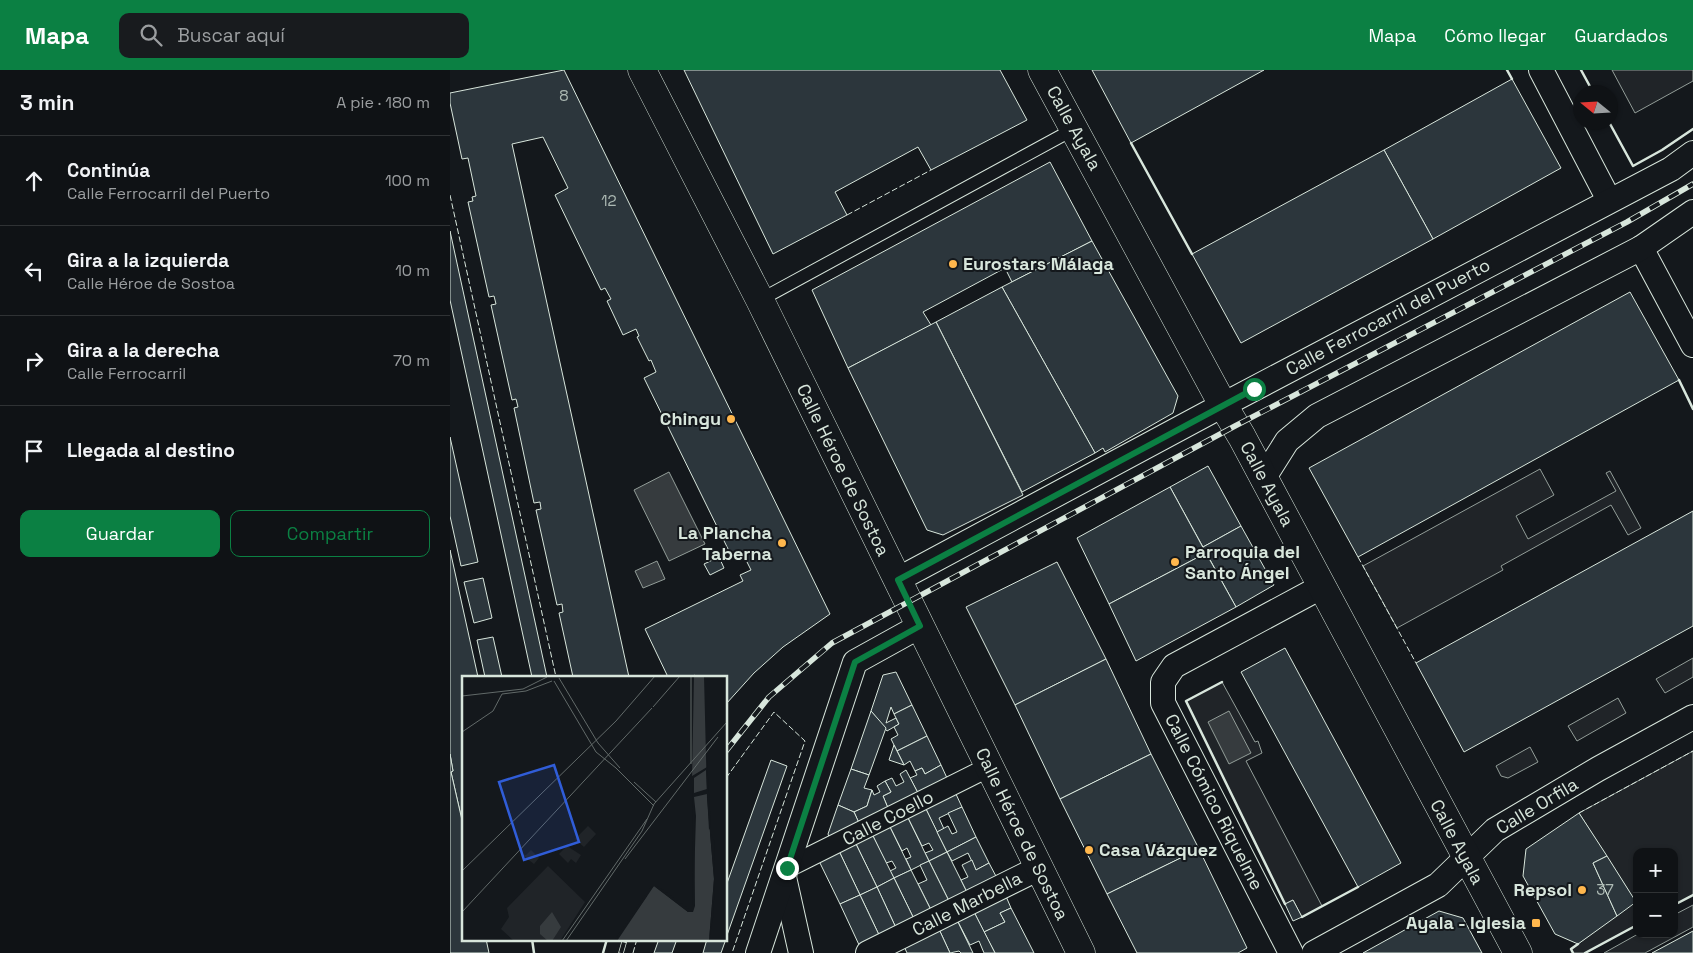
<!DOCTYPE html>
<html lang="es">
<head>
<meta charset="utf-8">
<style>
  :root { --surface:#0f1215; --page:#181b1e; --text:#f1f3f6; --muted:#9b9ea0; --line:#2f3234; --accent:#0b8043 }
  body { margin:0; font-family:"Space Grotesk",sans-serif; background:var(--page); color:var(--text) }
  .controls { position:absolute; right:15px; bottom:15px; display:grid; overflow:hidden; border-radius:10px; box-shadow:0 1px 4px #0004 }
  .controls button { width:45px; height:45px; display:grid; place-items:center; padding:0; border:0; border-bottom:1px solid var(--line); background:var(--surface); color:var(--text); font:25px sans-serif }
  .compass { position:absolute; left:1123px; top:15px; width:45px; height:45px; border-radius:50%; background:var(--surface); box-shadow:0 1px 4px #0004; rotate:288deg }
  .stop { position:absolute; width:15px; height:15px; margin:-11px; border:4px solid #0b8043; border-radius:50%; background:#fff }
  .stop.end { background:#0b8043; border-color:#fff; box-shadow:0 1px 5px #0008 }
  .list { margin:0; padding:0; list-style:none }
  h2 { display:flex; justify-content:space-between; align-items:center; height:65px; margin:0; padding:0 20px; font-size:21px }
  h2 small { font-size:16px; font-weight:400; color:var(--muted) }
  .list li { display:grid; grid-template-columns:32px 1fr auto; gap:15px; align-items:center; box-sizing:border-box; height:90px; padding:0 20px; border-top:1px solid var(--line) }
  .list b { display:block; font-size:19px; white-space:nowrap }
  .list p { margin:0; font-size:16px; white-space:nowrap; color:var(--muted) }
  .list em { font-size:16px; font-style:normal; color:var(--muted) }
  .actions { display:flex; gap:10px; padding:15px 20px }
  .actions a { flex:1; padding:11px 0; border:1px solid var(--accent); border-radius:10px; text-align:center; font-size:18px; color:var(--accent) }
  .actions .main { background:var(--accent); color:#fff }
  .icon { flex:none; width:28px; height:28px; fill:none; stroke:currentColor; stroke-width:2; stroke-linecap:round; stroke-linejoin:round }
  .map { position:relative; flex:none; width:1243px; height:883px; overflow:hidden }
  header { display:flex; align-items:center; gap:30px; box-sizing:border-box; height:70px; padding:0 25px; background:var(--accent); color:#fff }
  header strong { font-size:24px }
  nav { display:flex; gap:28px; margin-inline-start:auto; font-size:18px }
  .search { width:350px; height:45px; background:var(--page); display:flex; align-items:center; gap:12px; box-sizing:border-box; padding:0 18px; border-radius:10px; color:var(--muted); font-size:19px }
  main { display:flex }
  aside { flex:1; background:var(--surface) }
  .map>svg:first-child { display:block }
  .green { fill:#202428; stroke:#939e99 }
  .water { fill:#363b3e; stroke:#939e99 }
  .building { fill:#2c363c; stroke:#d8e6dc }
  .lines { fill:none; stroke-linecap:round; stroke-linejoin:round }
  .service-casing { stroke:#d8e6dc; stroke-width:14 }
  .pedestrian-casing { stroke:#d8e6dc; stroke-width:21 }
  .minor-casing { stroke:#d8e6dc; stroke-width:26 }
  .secondary-casing { stroke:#d8e6dc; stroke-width:29 }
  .primary-casing { stroke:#d8e6dc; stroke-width:29 }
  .service { stroke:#14181c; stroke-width:12 }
  .pedestrian { stroke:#14181c; stroke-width:19 }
  .minor { stroke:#14181c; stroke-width:24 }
  .secondary { stroke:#14181c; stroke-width:28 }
  .primary { stroke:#14181c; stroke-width:28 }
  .rail-casing { stroke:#d8e6dc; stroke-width:5.5 }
  .rail { stroke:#14181c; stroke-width:4; stroke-dasharray:11; stroke-linecap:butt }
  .fence { stroke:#d8e6dc; stroke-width:1; stroke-dasharray:6 2.5; stroke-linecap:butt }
  .wall { stroke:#d8e6dc; stroke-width:2.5 }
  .route { stroke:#0b8043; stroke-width:6 }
  .poi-dot { fill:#ffb74d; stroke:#14181c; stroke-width:2 }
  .labels { text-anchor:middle; stroke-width:4; stroke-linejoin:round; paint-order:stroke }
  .number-label { font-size:15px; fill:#adbab4 }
  .street-label { font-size:18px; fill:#d8e6dc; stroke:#14181c }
  .poi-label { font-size:18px; font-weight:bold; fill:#d8e6dc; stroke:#14181c; text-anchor:end }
  .inset-road { fill:none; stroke:#626a69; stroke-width:1 }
  .view { fill:#305dd8; fill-opacity:0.15; stroke:#305dd8; stroke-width:2.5 }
  .inset-edge { fill:none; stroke:#d8e6dc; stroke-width:2.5 }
</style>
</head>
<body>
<header>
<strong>Mapa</strong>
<div class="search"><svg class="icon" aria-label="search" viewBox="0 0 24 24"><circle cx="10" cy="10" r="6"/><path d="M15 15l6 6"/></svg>Buscar aquí</div>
<nav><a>Mapa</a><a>Cómo llegar</a><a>Guardados</a></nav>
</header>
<main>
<aside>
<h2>3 min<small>A pie · 180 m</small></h2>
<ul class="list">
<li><svg class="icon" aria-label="ahead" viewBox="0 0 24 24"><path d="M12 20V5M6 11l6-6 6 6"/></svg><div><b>Continúa</b><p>Calle Ferrocarril del Puerto</p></div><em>100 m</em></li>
<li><svg class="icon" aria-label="left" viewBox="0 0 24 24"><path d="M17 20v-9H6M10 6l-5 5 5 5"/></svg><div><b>Gira a la izquierda</b><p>Calle Héroe de Sostoa</p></div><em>10 m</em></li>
<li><svg class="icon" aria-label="right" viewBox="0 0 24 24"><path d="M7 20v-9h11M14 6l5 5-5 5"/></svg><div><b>Gira a la derecha</b><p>Calle Ferrocarril</p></div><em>70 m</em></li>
<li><svg class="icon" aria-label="arrive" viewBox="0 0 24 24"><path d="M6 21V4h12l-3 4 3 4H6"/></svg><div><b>Llegada al destino</b></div></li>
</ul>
<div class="actions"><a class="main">Guardar</a><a>Compartir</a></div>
</aside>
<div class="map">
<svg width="1243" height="883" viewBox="0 0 1243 883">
  <rect width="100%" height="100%" fill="#14181c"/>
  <g class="green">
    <polygon points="1162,0 1243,0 1243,11 1185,43"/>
    <polygon points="1090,399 1104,425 1066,446 1078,469 1166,421 1156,403 1160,401 1191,458 1178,465 1161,435 1051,496 1053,500 947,558 913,496"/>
    <polygon points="1243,588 1243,607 1215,623 1206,609"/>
    <polygon points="772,612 805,672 808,671 812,683 796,691 872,836 852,847 843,830 835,834 736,631"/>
    <polygon points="1168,628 1176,643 1127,671 1118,656"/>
    <polygon points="1080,677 1088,692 1058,708 1051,706 1046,696"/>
    <polygon points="1243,681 1243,825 1224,835 1224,782 1187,782 1187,855 1135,883 1123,883 1121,879 1128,874 1185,831 1129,743"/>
    <polygon points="1243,835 1243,857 1195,883 1154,883 1188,864 1224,864 1224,845"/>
  </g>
  <g class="water">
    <polygon points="219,402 255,474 219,491 184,420"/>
    <polygon points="207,491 215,509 193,518 185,501"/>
    <polygon points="779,641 801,683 779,694 758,652"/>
  </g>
  <g class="building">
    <polygon points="114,0 380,544 333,577 304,603 276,634 276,607 246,607 245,605 242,607 218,607 195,559 293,511 290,505 301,500 292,482 282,487 194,308 206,302 201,290 199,291 187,267 189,266 186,259 173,265 157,231 161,229 155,218 151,220 105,125 118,118 93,67 62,74 179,607 123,607 109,543 113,542 112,534 107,535 86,440 91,439 90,432 84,433 64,338 68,337 66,329 62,330 41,235 46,234 44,226 39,227 18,132 23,131 22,127 26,126 18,88 12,89 0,33 0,23"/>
    <polygon points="234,0 550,0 577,50 481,100 468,77 385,122 397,145 323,184"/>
    <polygon points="642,0 814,0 681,73"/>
    <polygon points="1062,9 1111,98 983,169 934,80"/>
    <polygon points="934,80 983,169 791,273 742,184"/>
    <polygon points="600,92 642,171 562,212 555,198 473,242 481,255 398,298 362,220"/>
    <polygon points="0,161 97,607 82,607 0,230"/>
    <polygon points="642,171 728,326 723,343 655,382 653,378 645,383 552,217"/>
    <polygon points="552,217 645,383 572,422 486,252"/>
    <polygon points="1180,222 1229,310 908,487 859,398"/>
    <polygon points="486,252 573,425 493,465 477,460 398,298"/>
    <polygon points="0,367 28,492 11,496 0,446"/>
    <polygon points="758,396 791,456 753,477 720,417"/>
    <polygon points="720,417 756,483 659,534 627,468"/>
    <polygon points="1243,441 1243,556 1014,682 966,593"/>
    <polygon points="791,456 824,515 786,537 753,477"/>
    <polygon points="0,480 28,607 14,607 14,759 1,702 3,701 0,684"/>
    <polygon points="756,483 786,537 686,591 659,534"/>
    <polygon points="269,487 274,498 260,505 254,494"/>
    <polygon points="607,492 656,589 565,635 516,537"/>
    <polygon points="33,508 42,548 24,553 14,512"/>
    <polygon points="43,567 52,607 35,607 27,570"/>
    <polygon points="835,578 951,793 908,817 791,602"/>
    <polygon points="656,589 701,684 610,729 565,635"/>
    <polygon points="446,602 462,635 444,644 441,637 436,653 446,648 449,654 437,661 421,641 433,605"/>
    <polygon points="462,635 477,666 447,681 441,669 448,665 444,657 449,654 444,644"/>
    <polygon points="421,641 436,658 419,705 401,699"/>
    <polygon points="477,666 491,695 475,704 472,698 465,701 460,691 454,695 447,681"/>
    <polygon points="444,675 454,695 439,690"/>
    <polygon points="0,684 3,701 1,702 14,759 14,869 36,869 39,883 0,883"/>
    <polygon points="701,684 749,779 657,824 610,729"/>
    <polygon points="321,690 337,696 276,868 276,816"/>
    <polygon points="491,695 497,708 468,723 460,708 467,705 465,701 472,698 475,704"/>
    <polygon points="401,699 419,705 414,718 422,720 417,736 404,742 388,735"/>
    <polygon points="456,700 468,723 438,738 433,726 441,722 435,711 442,708 446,716 454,712 450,704"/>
    <polygon points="435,711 441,722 433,726 438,738 409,753 404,742 417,736 422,720 424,725 430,722 427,716"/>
    <polygon points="505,722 512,737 489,748 494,759 487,762 475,737"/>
    <polygon points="388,735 404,742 409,753 379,767 378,764"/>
    <polygon points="475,737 497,782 479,791 475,783 483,780 479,773 472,776 457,746"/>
    <polygon points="512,737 526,767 497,782 487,762 498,756 502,764 507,762 498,743"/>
    <polygon points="1129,743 1157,786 1143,793 1167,846 1128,874 1105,864 1073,806 1076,779"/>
    <polygon points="457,746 479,791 461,800 456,789 461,787 457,778 452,781 439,755"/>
    <polygon points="439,755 461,800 444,808 440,801 446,798 442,791 436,793 422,764"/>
    <polygon points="422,764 444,808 427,817 405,772"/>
    <polygon points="526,767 539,793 526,800 518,783 502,791 497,782"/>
    <polygon points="405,772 427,817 410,825 389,781"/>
    <polygon points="749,779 797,878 788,883 687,883 657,824"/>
    <polygon points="389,781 410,825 390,834 369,791"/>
    <polygon points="497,782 518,824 500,833 479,791"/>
    <polygon points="1157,786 1186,832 1167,846 1143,793"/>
    <polygon points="522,790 526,800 539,793 548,810 518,824 511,810 518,807 512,795"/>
    <polygon points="479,791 500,833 482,842 468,814 477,810 470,795"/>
    <polygon points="461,800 482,842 465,851 444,808"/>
    <polygon points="444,808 465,851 447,860 427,817"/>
    <polygon points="427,817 447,860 430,867 410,825"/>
    <polygon points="555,824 561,838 550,843 555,852 534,862 523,840"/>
    <polygon points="410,825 430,867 410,877 390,834"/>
    <polygon points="843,830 852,847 843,851 835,834"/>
    <polygon points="561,838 582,879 584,883 545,883 534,862 555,852 550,843"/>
    <polygon points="523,840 545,883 534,883 529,871 520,875 506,848"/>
    <polygon points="989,841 1013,848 1032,883 913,883"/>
    <polygon points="506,848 523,883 511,883 509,881 500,883 488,857"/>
    <polygon points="488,857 500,883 457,883 453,874"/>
    <polygon points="1243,861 1243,883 1202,883"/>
    <polygon points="209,869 227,869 222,883 204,883"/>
    <polygon points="257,869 276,869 271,883 253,883"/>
  </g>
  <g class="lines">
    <g class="service-casing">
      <polyline id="service" points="310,230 624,59"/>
    </g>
    <g class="pedestrian-casing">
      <polyline id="pedestrian" points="337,798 539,697"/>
    </g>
    <g class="minor-casing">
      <g id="minor">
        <polyline points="1091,0 1159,130"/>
        <polyline points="1191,178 1243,275"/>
        <polyline points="813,409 837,371 867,346 1191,178 1243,142"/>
        <polyline points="447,510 773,335 1221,99 1243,83"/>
        <polyline points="334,807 351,883"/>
        <polyline points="308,883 405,592 470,556"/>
        <polyline points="418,883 589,798"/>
        <polyline points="841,883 713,633 713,612 724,596 871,517"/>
        <polyline points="864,883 988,815 1045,760 1148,699 1243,647"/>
      </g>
    </g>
    <g class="secondary-casing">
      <polyline id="secondary" points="592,0 773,335 792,367 1068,883"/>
    </g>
    <g class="primary-casing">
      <polyline id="primary" points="192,0 310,230 631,883"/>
    </g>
    <use href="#service" class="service"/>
    <use href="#pedestrian" class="pedestrian"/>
    <use href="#minor" class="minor"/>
    <use href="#secondary" class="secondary"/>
    <use href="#primary" class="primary"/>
    <g class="rail-casing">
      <g id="rail">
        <polyline points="276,681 319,627 382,573 785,356 1177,152 1243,114"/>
        <polyline points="171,883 175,869"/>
      </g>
    </g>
    <use href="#rail" class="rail"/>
    <g class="fence">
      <polyline points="0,125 106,607"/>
      <polyline points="397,145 481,100"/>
      <polyline points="908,487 966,593"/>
      <polyline points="276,708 324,642 355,671 282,883"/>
      <polyline points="1129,743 1243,681"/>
      <polyline points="183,883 187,869"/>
    </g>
    <g class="wall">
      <polyline points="1057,0 1062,9"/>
      <polyline points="1131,0 1143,22"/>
      <polyline points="1159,52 1183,96 1212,80 1243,59"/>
      <polyline points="681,73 742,184"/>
      <polyline points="1229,310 1243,339"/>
      <polyline points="772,612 736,631 835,834"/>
      <polyline points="1224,835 1243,825"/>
      <polyline points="852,847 908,817"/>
      <polyline points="82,869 84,883"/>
      <polyline points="153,883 157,869"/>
      <polyline points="1123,883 1121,879 1128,874"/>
      <polyline points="1135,883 1187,855"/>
    </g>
  </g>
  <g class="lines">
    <polyline class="route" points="337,798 405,592 470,556 448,510 804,319"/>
  </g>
  <g class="poi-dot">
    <circle cx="503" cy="194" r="5"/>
    <circle cx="281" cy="349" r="5"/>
    <circle cx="332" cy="473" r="5"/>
    <circle cx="725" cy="492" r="5"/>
    <circle cx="639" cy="780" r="5"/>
    <circle cx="1132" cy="820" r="5"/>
    <rect x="1081" y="848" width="10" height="10" rx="2.5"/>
  </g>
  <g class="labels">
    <g class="number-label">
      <text x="114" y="31">8</text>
      <text x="159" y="136">12</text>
      <text x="1155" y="825">37</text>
    </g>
    <g class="street-label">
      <text transform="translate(624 58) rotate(61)" y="6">Calle Ayala</text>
      <text transform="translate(938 247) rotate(-28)" y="6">Calle Ferrocarril del Puerto</text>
      <text transform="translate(393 400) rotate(64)" y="6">Calle Héroe de Sostoa</text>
      <text transform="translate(817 414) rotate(62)" y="6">Calle Ayala</text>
      <text transform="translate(764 732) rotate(63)" y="6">Calle Cómico Riquelme</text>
      <text transform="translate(1087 736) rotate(-31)" y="6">Calle Orfila</text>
      <text transform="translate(438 748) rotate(-27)" y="6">Calle Coello</text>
      <text transform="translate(572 764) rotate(64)" y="6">Calle Héroe de Sostoa</text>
      <text transform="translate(1007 772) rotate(62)" y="6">Calle Ayala</text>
      <text transform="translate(517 834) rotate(-27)" y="6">Calle Marbella</text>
    </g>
    <g class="poi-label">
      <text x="513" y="200" text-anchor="start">Eurostars Málaga</text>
      <text x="271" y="355">Chingu</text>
      <text x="322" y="469">La Plancha<tspan x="322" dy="21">Taberna</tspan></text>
      <text x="735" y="488" text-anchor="start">Parroquia del<tspan x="735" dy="21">Santo Ángel</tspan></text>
      <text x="649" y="786" text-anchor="start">Casa Vázquez</text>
      <text x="1122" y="826">Repsol</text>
      <text x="1076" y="859">Ayala - Iglesia</text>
    </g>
  </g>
  <g transform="translate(12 606)">
    <rect width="265" height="265" fill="#14181c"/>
    <path d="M126,150L134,158L122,171L113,163ZM105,170L119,179L114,187L109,183L106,187L97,178ZM69,174L77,182L72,188L59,178L64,179ZM86,190L123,226L98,265H52L39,253L47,241L45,232Z" fill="#202428"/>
    <path d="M232,0H242L245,122L252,203L247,265H155L192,210L226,236H231L234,140L230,103ZM90,236L99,251L90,265H86L78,258V250Z" fill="#363b3e"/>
    <path d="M245,84L249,151L247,154L245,118L232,121L233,230L231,236H226L192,210L187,213L193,208L227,233L231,229L230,100L245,91ZM244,94L245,113L232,117V102ZM248,157L252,164L253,207L251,242L247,265L252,203ZM183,219L185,220L153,265V263Z" fill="#14181c" fill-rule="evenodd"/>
    <path class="inset-road" d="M97,2L136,67L158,92M92,5L134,76L154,92L192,130M0,20L61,13L85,1M191,31L218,0M0,56L31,35L40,18L64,15L90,5M229,88V0M172,106L194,126M163,183L256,61M0,195L154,45L193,0M0,236L190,32M100,265L185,143M104,265L180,155L192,128L265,46"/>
    <path class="view" d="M92,89L117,166L62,184L37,106Z"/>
    <rect width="265" height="265" class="inset-edge"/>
  </g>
</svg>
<div class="controls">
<button>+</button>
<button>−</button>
</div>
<svg class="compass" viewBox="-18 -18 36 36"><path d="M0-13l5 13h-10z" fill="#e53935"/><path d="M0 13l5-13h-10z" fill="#9b9ea0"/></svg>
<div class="stop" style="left:804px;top:319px"></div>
<div class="stop end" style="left:337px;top:798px"></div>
</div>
</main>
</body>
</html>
